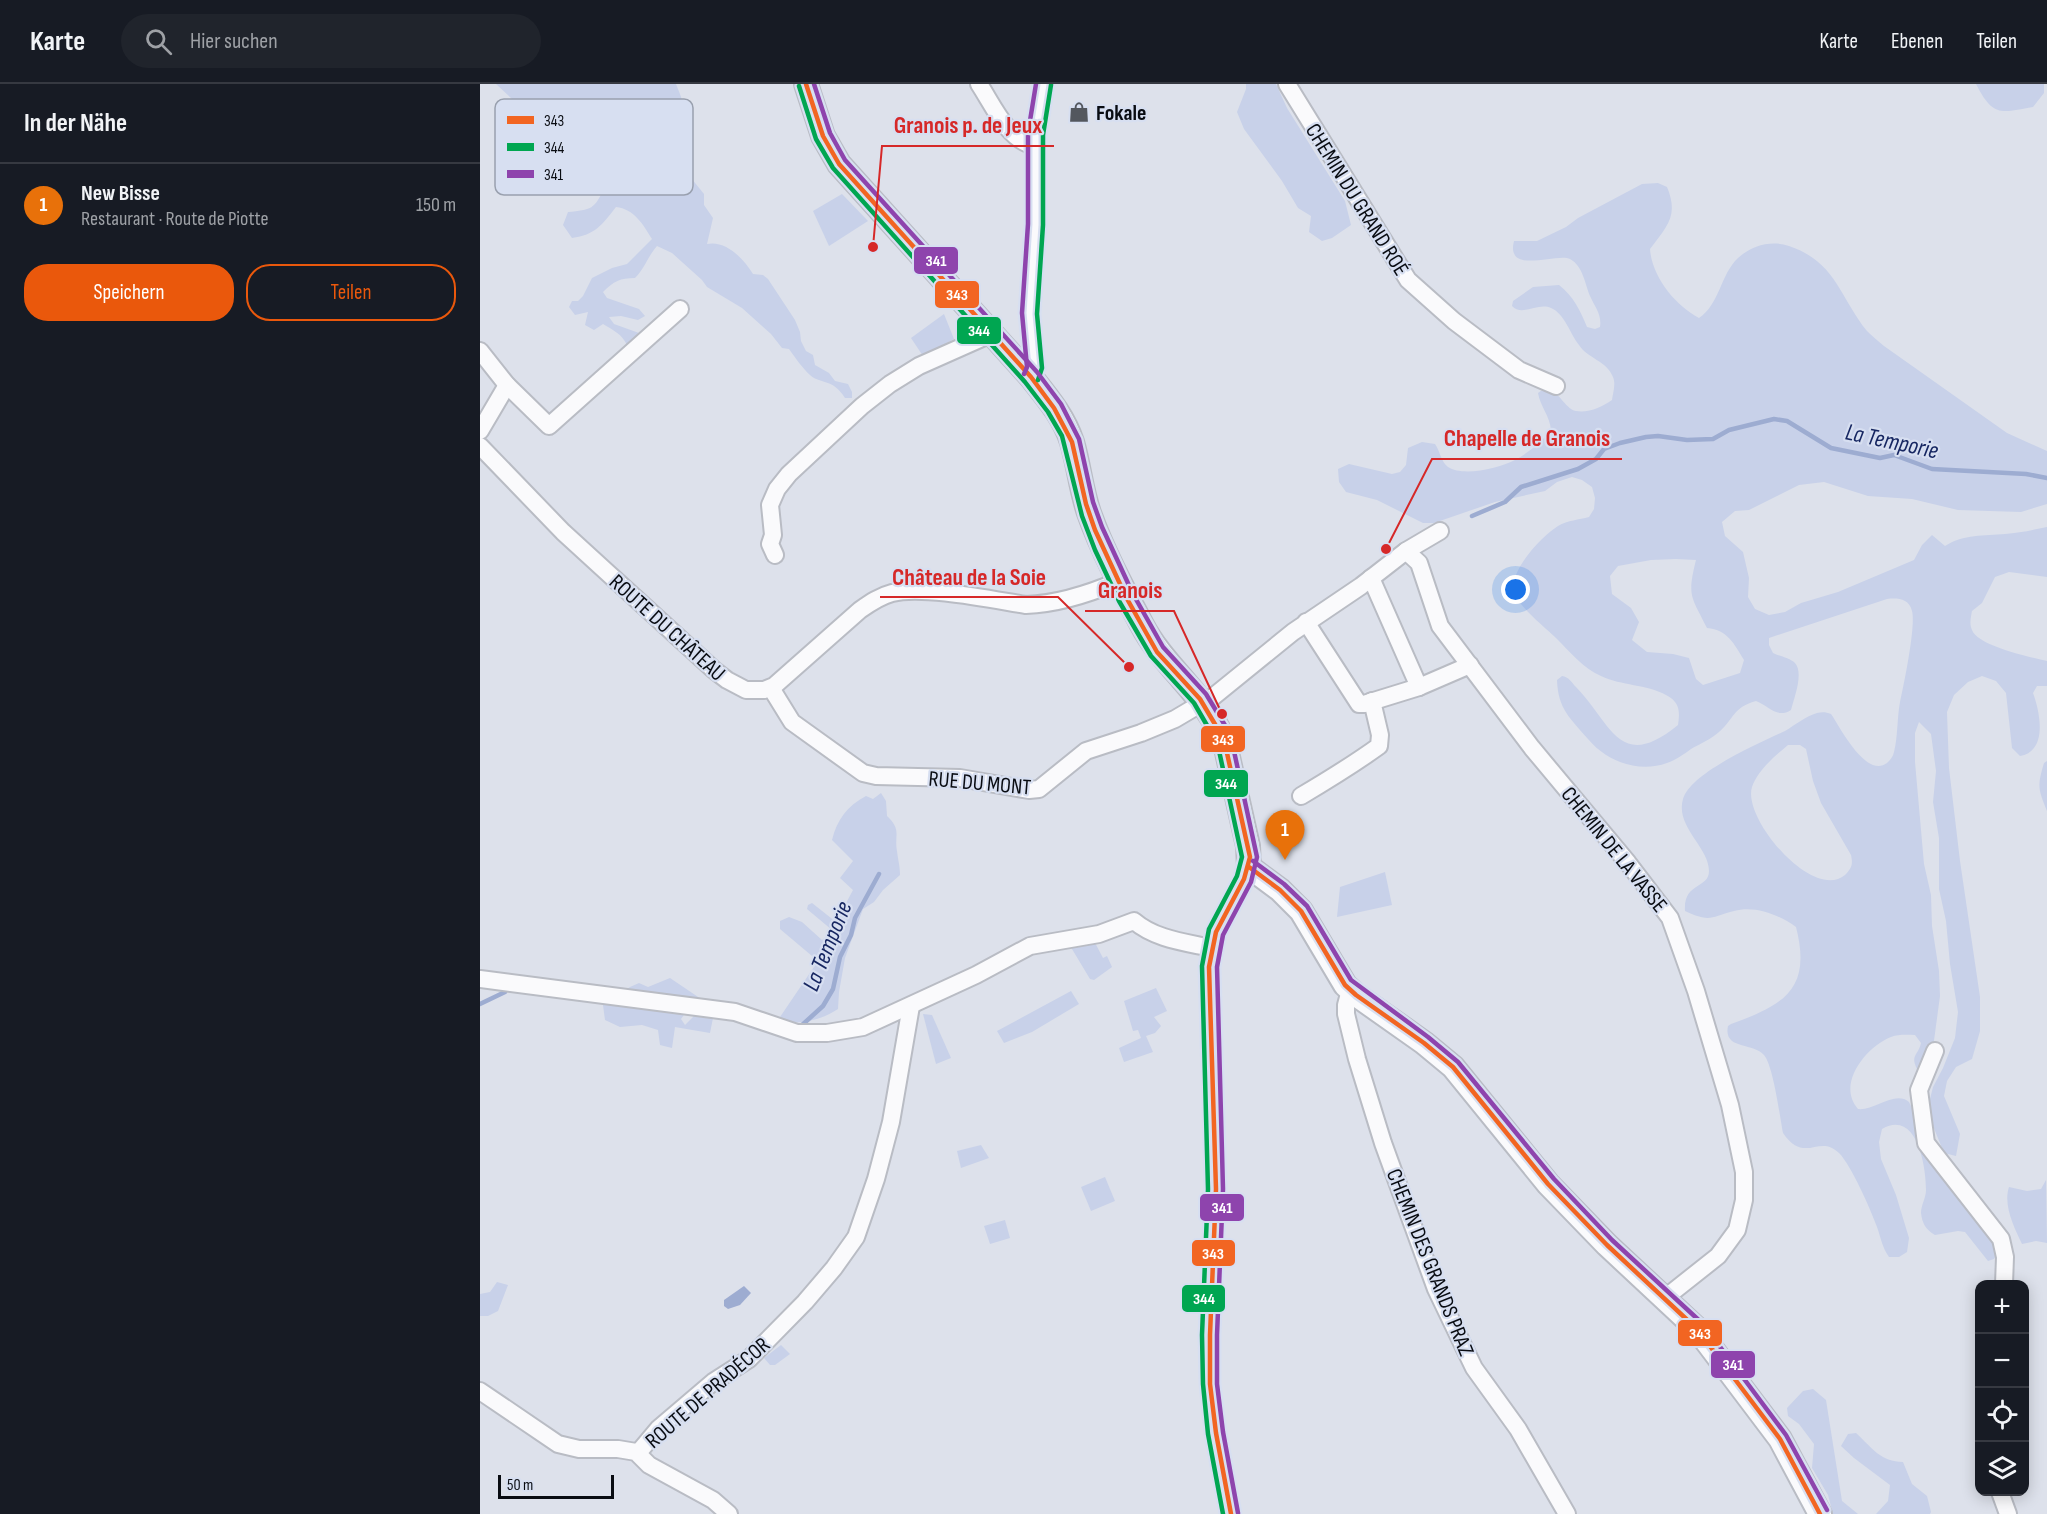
<!DOCTYPE html>
<html lang="de">
<head>
<meta charset="utf-8">
<style>
  :root { --surface:#171b24; --page:#20242c; --text:#f1f3f6; --muted:#9ea1a6; --line:#363941; --accent:#ea580c }
  body { margin:0; font-family:"Sofia Sans Condensed",sans-serif; background:var(--page); color:var(--text) }
  .controls { position:absolute; right:18px; bottom:18px; display:grid; overflow:hidden; border-radius:12px; box-shadow:0 3px 15px #0003 }
  .controls button { width:54px; height:54px; display:grid; place-items:center; padding:0; border:0; border-bottom:2px solid var(--line); background:var(--surface); color:var(--text); font:30px sans-serif }
  .scale { position:absolute; left:18px; bottom:15px; width:116px; box-sizing:border-box; padding-left:6px; border:3px solid #090c12; border-top:0; font-size:16px; line-height:21px; white-space:nowrap; color:#090c12; -webkit-text-stroke:4px #d7dff1; paint-order:stroke }
  .you { position:absolute; left:1036px; top:506px; width:21px; height:21px; margin:-15px; border:4px solid #fff; border-radius:50%; background:#1a73e8; box-shadow:0 0 0 9px #1a73e833 }
  .badge { display:grid; place-items:center; width:39px; height:39px; border-radius:50%; background:var(--accent); color:#fff; font-size:20px; font-weight:700 }
  .pin { position:absolute; translate:-50% -50px; filter:drop-shadow(0 2px 3px #0008) }
  .pin::after { content:''; position:absolute; top:32px; width:21px; height:18px; background:inherit; clip-path:polygon(0 0,100% 0,50% 100%) }
  .list { margin:0; padding:0; list-style:none }
  h2 { display:flex; justify-content:space-between; align-items:center; height:78px; margin:0; padding:0 24px; font-size:26px }
  h2 small { font-size:20px; font-weight:400; color:var(--muted) }
  .list li { display:grid; grid-template-columns:39px 1fr auto; gap:18px; align-items:center; box-sizing:border-box; height:84px; padding:0 24px; border-top:2px solid var(--line) }
  .list b { display:block; font-size:22px; white-space:nowrap }
  .list p { margin:0; font-size:20px; white-space:nowrap; color:var(--muted) }
  .list em { font-size:20px; font-style:normal; color:var(--muted) }
  .actions { display:flex; gap:12px; padding:18px 24px }
  .actions a { flex:1; padding:14px 0; border:2px solid var(--accent); border-radius:24px; text-align:center; font-size:21px; color:var(--accent) }
  .actions .main { background:var(--accent); color:#fff }
  .icon { flex:none; width:33px; height:33px; fill:none; stroke:currentColor; stroke-width:2; stroke-linecap:round; stroke-linejoin:round }
  .map { position:relative; flex:none; width:1567px; height:1430px; overflow:hidden }
  header { display:flex; align-items:center; gap:36px; box-sizing:border-box; height:84px; padding:0 30px; background:var(--surface); border-bottom:2px solid var(--line) }
  header strong { font-size:28px }
  nav { display:flex; gap:33px; margin-inline-start:auto; font-size:21px }
  .search { width:420px; height:54px; background:var(--page); display:flex; align-items:center; gap:15px; box-sizing:border-box; padding:0 21px; border-radius:33px; color:var(--muted); font-size:22px }
  main { display:flex }
  aside { flex:1; background:var(--surface) }
  .map>svg:first-child { display:block }
  .green { fill:#c8d1e9; fill-rule:evenodd }
  .water { fill:#9dacd1 }
  .lines { fill:none; stroke-linecap:round; stroke-linejoin:round }
  .stream { stroke:#9dacd1; stroke-width:4.5 }
  .street-casing { stroke:#b9bcc4; stroke-width:20 }
  .secondary-casing { stroke:#b9bcc4; stroke-width:26 }
  .street { stroke:#fafafc; stroke-width:16 }
  .secondary { stroke:#fafafc; stroke-width:22 }
  .bus-1-casing { stroke:#d7dff1; stroke-width:9 }
  .bus-2-casing { stroke:#d7dff1; stroke-width:9 }
  .bus-3-casing { stroke:#d7dff1; stroke-width:9 }
  .bus-1 { stroke:#f26522; stroke-width:4.5 }
  .bus-2 { stroke:#00a651; stroke-width:4.5 }
  .bus-3 { stroke:#8e44ad; stroke-width:4.5 }
  .labels { text-anchor:middle; stroke-width:4.5; stroke-linejoin:round; paint-order:stroke }
  .poi-label { font-size:22px; font-weight:bold; fill:#090c12; stroke:#d7dff1; text-anchor:start }
  .street-label { font-size:22px; fill:#090c12; stroke:#d7dff1 }
  .water-label { font-size:24px; font-style:italic; fill:#172762; stroke:#d7dff1 }
  .key { fill:#d7dff1; stroke:#99a0ae; stroke-width:1.5 }
  .key-label { font-size:16px; fill:#090c12 }
  .leader { fill:none; stroke:#d62828; stroke-width:2 }
  .callout-dot { fill:#d62828; stroke:#d7dff1; stroke-width:2 }
  .callout-label { font-size:24px; text-anchor:middle; font-weight:bold; fill:#d62828; stroke:#d7dff1; stroke-width:4.5; stroke-linejoin:round; paint-order:stroke }
  .line-badge { stroke:#d7dff1; stroke-width:2 }
  .badge-label { font-size:16px; text-anchor:middle; font-weight:bold; fill:#fff }
</style>
</head>
<body>
<header>
<strong>Karte</strong>
<div class="search"><svg class="icon" aria-label="search" viewBox="0 0 24 24"><circle cx="10" cy="10" r="6"/><path d="M15 15l6 6"/></svg>Hier suchen</div>
<nav><a>Karte</a><a>Ebenen</a><a>Teilen</a></nav>
</header>
<main>
<aside>
<h2>In der Nähe<small></small></h2>
<ul class="list">
<li><span class="badge" style="background:#e8710a">1</span><div><b>New Bisse</b><p>Restaurant · Route de Piotte</p></div><em>150 m</em></li>
</ul>
<div class="actions"><a class="main">Speichern</a><a>Teilen</a></div>
</aside>
<div class="map">
<svg width="1567" height="1430" viewBox="0 0 1567 1430">
  <rect width="100%" height="100%" fill="#dde1eb"/>
  <g class="green">
    <path d="M16,0H196C210,33 213,58 211,94L224,110V121L233,134L227,160C246,156 264,175 273,190L283,191L288,195L315,236L320,248L321,257L326,267L333,271L335,281L349,289L355,297L368,300L372,308V314H365C353,294 339,300 330,291C322,284 315,273 309,265L302,264L291,250L262,224L227,203L222,196L192,169L177,162C168,172 165,184 155,194C140,194 134,197 123,208L127,214L159,225L165,232L158,236L141,232L129,233L134,240L159,249L153,260L147,261C142,250 133,246 123,240L114,246L105,241L108,228L95,231L89,223L92,217H98L103,212L112,194L132,184L147,180L172,155C163,140 154,125 136,123C122,141 115,151 92,154L83,141L88,128C111,126 115,125 124,104L115,84L78,58Z"/>
    <polygon points="766,0 796,0 807,24 865,117 871,141 852,154 842,157 829,148 831,132 818,124 802,97 764,45 757,28 766,5"/>
    <path d="M1496,0H1564V9L1553,23C1520,29 1513,33 1496,0Z"/>
    <path d="M1178,99L1187,103C1199,132 1187,142 1170,165C1172,193 1195,221 1219,234C1240,220 1240,191 1258,174C1272,161 1292,156 1309,162C1356,178 1359,212 1387,247C1392,252 1398,257 1404,262L1527,349L1567,367V420L1541,428L1478,426L1432,415L1388,412L1344,398L1319,401L1269,426L1255,427L1242,438L1245,452L1263,468L1269,494L1268,513L1275,525L1289,531L1305,528L1321,519L1358,508L1434,476L1442,461L1452,451L1465,462C1484,450 1504,452 1525,450C1539,449 1553,446 1567,443V493L1529,488L1515,493L1502,519L1492,527C1491,533 1489,540 1492,546C1498,562 1550,573 1567,577V602H1557L1553,609C1561,631 1567,667 1540,672L1532,664L1526,609L1516,597L1502,592L1488,598L1474,611L1467,628L1469,684L1480,777L1500,913V947L1492,975L1476,983L1467,997L1464,1012L1480,1050L1476,1072L1464,1069L1447,1027L1453,1003L1463,984L1475,954L1478,928L1470,880L1466,837L1459,805V754L1453,718L1456,687L1451,650L1439,638L1435,649V678L1444,780L1451,811L1452,842L1459,887L1460,912L1453,964L1443,986L1437,985C1430,971 1438,972 1441,959L1435,951C1427,951 1419,950 1411,953C1386,963 1356,1000 1378,1025C1394,1027 1415,1006 1429,1018L1469,1100L1513,1160L1517,1170L1514,1175L1508,1177L1485,1148L1478,1147L1455,1151C1446,1146 1442,1139 1441,1129C1441,1121 1446,1114 1446,1106C1446,1082 1437,1025 1402,1045L1399,1058L1401,1075L1416,1111L1429,1154L1427,1168L1419,1173H1409C1402,1163 1401,1154 1397,1143C1391,1126 1371,1081 1359,1069C1339,1049 1325,1081 1303,1049C1300,1033 1293,981 1284,971C1273,958 1243,966 1248,942L1251,940C1304,921 1332,905 1316,843C1299,831 1275,821 1254,827C1230,833 1231,839 1205,827C1203,798 1229,805 1229,787C1229,763 1195,743 1203,715C1211,688 1280,659 1305,647C1315,641 1326,632 1337,629C1342,628 1346,628 1351,630C1360,643 1386,695 1407,679C1410,676 1413,673 1414,668C1418,652 1417,634 1420,618C1424,600 1436,542 1432,527C1429,514 1417,514 1407,515L1289,554V561L1293,569C1299,572 1310,574 1315,579C1324,589 1314,614 1311,626C1297,635 1289,622 1276,617C1252,624 1255,634 1239,648C1231,655 1220,660 1211,665C1204,670 1196,676 1187,679C1159,689 1127,678 1108,655C1090,634 1078,625 1077,596L1082,592C1089,593 1091,598 1096,603C1132,640 1139,689 1198,641C1200,628 1200,618 1186,611C1166,600 1142,602 1121,592C1103,584 1090,568 1076,554C1064,543 1042,525 1035,511C1025,490 1062,452 1078,442C1088,436 1099,436 1109,433L1114,425L1115,414L1112,403L1102,396L1092,393L1077,398L1065,407L1015,418L954,439H943L897,416L866,408L859,398L858,385L869,380L912,390L920,388L926,381L928,364L942,358L955,360C960,367 961,378 968,383C983,393 1020,384 1035,376C1048,369 1063,357 1071,346C1070,332 1060,322 1058,309C1075,295 1082,324 1096,327C1109,329 1122,323 1132,316C1133,308 1136,300 1133,293C1127,277 1107,274 1099,261C1090,250 1085,230 1071,224C1058,218 1042,233 1032,222L1033,217L1053,203L1079,201C1094,213 1100,226 1107,243L1115,245L1120,243C1122,231 1115,223 1110,212C1105,200 1103,182 1090,175C1078,168 1025,192 1034,157H1057L1086,143L1098,134L1162,100ZM1196,475L1216,476C1207,512 1211,512 1227,544C1248,546 1254,560 1264,576L1260,589L1223,601L1216,595L1209,574L1193,570L1167,568L1152,556L1159,538L1151,524L1132,510L1130,492L1138,482L1171,476ZM1308,661H1320L1326,665L1333,697L1341,719L1371,771C1373,780 1372,784 1365,791C1333,818 1262,734 1272,703C1278,686 1295,672 1308,661Z"/>
    <polygon points="362,110 388,137 349,162 333,127"/>
    <polygon points="464,230 474,255 443,272 431,254"/>
    <path d="M1567,677V727C1558,705 1557,702 1564,679Z"/>
    <path d="M401,709L406,717L407,732C422,746 414,751 417,767C418,776 420,782 420,791L403,806L394,818L383,825L365,874L359,908L358,925C342,936 316,942 298,936L338,877L300,845V837L309,833L322,838L342,856L351,849L352,846L327,825L328,821L332,819L356,838L373,806L360,794L373,777L352,756C357,736 367,722 386,712L393,715Z"/>
    <polygon points="905,788 912,821 857,833 860,803"/>
    <polygon points="613,855 623,874 627,872 632,883 614,896 610,895 589,860"/>
    <polygon points="190,894 224,917 206,928 201,935 205,941 214,932 233,934 230,949 195,943 192,964 180,961 178,946 162,941 140,943 125,936 123,921 150,903 159,899 168,903"/>
    <polygon points="676,904 687,927 674,933 681,942 675,949 666,952 673,968 644,978 639,964 661,954 658,946 653,947 644,917"/>
    <polygon points="591,907 599,920 552,948 524,959 517,947"/>
    <polygon points="443,930 452,931 471,974 456,980"/>
    <polygon points="501,1061 509,1074 481,1084 477,1067"/>
    <polygon points="625,1093 635,1117 611,1127 601,1103"/>
    <path d="M1566,1096L1567,1159L1556,1157L1542,1160C1534,1143 1523,1121 1529,1103L1547,1107L1561,1105Z"/>
    <polygon points="525,1136 530,1154 510,1160 504,1142"/>
    <polygon points="17,1198 28,1201 18,1227 8,1232 0,1232 0,1210 10,1208"/>
    <polygon points="301,1261 310,1270 295,1281 290,1281 284,1274"/>
    <polygon points="1333,1305 1346,1316 1362,1417 1378,1430 1353,1430 1348,1411 1332,1384 1334,1360 1319,1340 1308,1332 1307,1324 1323,1307"/>
    <path d="M1376,1349C1392,1364 1401,1378 1423,1378L1432,1400L1447,1412L1451,1428L1450,1430H1396L1408,1417L1410,1401L1374,1374L1361,1362L1368,1350Z"/>
  </g>
  <polygon class="water" points="264,1202 271,1209 260,1221 248,1225 244,1222 244,1216"/>
  <g class="lines">
    <g class="stream">
      <polyline points="992,432 1025,418 1041,403 1098,385 1116,375 1124,365 1140,359 1166,353 1178,352 1207,356 1233,355 1249,346 1294,335 1307,337 1351,364 1400,374 1414,371 1452,385 1546,390 1567,394"/>
      <polyline points="0,920 25,908"/>
      <polyline points="321,942 343,922 353,905 360,873 371,851 375,834 399,790"/>
    </g>
    <g class="street-casing">
      <g id="street">
        <path d="M499,0C513,21 528,57 555,62"/>
        <polyline points="807,0 928,196 974,237 1039,286 1076,302"/>
        <polyline points="0,267 27,301 69,342 200,225"/>
        <polyline points="551,293 555,284 549,230 556,140 555,50 564,0"/>
        <polyline points="0,347 27,301"/>
        <path d="M0,362L83,448L234,586L247,596L266,606H284L294,602L380,526C390,519 400,512 412,509C442,501 514,516 546,521C577,520 611,509 639,497"/>
        <polyline points="926,467 939,479 960,542 1052,664 1148,779 1190,834 1216,907 1250,1021 1264,1088 1264,1116 1257,1146 1238,1172 1185,1214"/>
        <polyline points="295,471 290,460 293,451 290,421 297,405 309,390 382,322 410,300 439,282 511,250"/>
        <polyline points="891,494 939,603"/>
        <polyline points="826,538 879,620 884,620 939,603 990,581"/>
        <polyline points="291,604 312,638 383,689 396,692 480,694 549,706 559,705 606,667 661,649 695,635 722,619"/>
        <polyline points="723,621 813,548 881,502 926,467 960,447"/>
        <path d="M821,712C848,696 874,680 899,662L900,651L892,617"/>
        <path d="M0,895L255,928L317,949H347L383,943L496,891L550,862L619,850L654,837C675,855 704,858 731,864"/>
        <polyline points="870,906 866,921 866,930 877,975 903,1059 956,1205 994,1284 1038,1345 1087,1430"/>
        <polyline points="1455,967 1439,1006 1446,1059 1521,1155 1525,1173 1524,1200"/>
        <polyline points="0,1307 78,1360 99,1365 138,1365 156,1368 169,1381 233,1416 249,1430"/>
        <polyline points="158,1369 179,1344 233,1298 269,1275 325,1218 354,1184 376,1153 396,1095 411,1038 431,922"/>
        <polyline points="1520,1408 1528,1430"/>
        <path d="M751,1430C743,1387 733,1344 730,1300C727,1235 736,1170 736,1105C736,1031 730,957 729,883C731,836 757,822 769,783"/>
      </g>
    </g>
    <g class="secondary-casing">
      <path id="secondary" d="M326,0L343,52L359,80L551,293C567,313 584,333 592,358C599,382 601,406 609,429C623,468 643,505 662,541C685,585 731,615 746,664L768,762L769,783L800,806L821,827L865,901L876,911L944,959L973,983L1068,1100L1127,1161L1217,1245L1300,1355L1340,1430"/>
    </g>
    <use href="#street" class="street"/>
    <use href="#secondary" class="secondary"/>
    <g class="bus-1-casing">
      <g id="bus-1">
        <polyline points="326,0 343,52 359,80 551,293 574,324 592,358 606,420 615,446 646,513 677,568 720,615 739,647 745,660 770,773 764,795 736,848 729,883 736,1105 730,1251 730,1300 736,1349 751,1430"/>
        <polyline points="769,783 800,806 821,827 865,901 876,911 944,959 973,983 1068,1100 1127,1161 1217,1245 1300,1355 1340,1430"/>
      </g>
    </g>
    <g class="bus-2-casing">
      <g id="bus-2">
        <polyline points="319,2 336,55 353,84 545,298 568,328 582,352 602,432 615,466 639,517 671,572 714,619 732,650 738,662 762,773 757,792 729,845 722,882 728,1105 722,1251 723,1300 728,1350 743,1430"/>
        <polyline points="558,296 562,284 557,230 563,141 563,51 571,1"/>
      </g>
    </g>
    <g class="bus-3-casing">
      <g id="bus-3">
        <polyline points="334,0 350,49 365,76 557,288 581,320 599,355 613,418 622,443 653,510 683,563 726,610 746,643 752,658 777,773 771,798 743,851 737,883 743,1105 737,1251 737,1300 743,1348 758,1429"/>
        <polyline points="544,290 547,283 542,229 548,140 548,49 556,0"/>
        <polyline points="773,777 804,800 827,822 871,896 948,953 978,978 1074,1095 1132,1156 1223,1240 1306,1351 1347,1426"/>
      </g>
    </g>
    <use href="#bus-1" class="bus-1"/>
    <use href="#bus-2" class="bus-2"/>
    <use href="#bus-3" class="bus-3"/>
  </g>
  <defs>
    <g id="shop-bare" transform="scale(1.62)"><path d="M-5-2.5h2.3a2.7 3.5 0 0 1 5.4 0H5L5.5 6h-11ZM-1.5-2.5h3a1.5 2.3 0 0 0-3 0Z" fill="#53575e" stroke="#d7dff1" stroke-width="2.5" paint-order="stroke"/></g>
  </defs>
  <g fill-rule="evenodd">
    <use href="#shop-bare" x="599" y="28"/>
  </g>
  <g class="labels">
    <g class="poi-label">
      <text x="616" y="36">Fokale</text>
    </g>
    <g class="street-label">
      <text transform="translate(878 115) rotate(58)" y="8">CHEMIN DU GRAND ROÉ</text>
      <text transform="translate(188 543) rotate(42)" y="8">ROUTE DU CHÂTEAU</text>
      <text transform="translate(500 698) rotate(5)" y="8">RUE DU MONT</text>
      <text transform="translate(1135 765) rotate(51)" y="8">CHEMIN DE LA VASSE</text>
      <text transform="translate(951 1178) rotate(68)" y="8">CHEMIN DES GRANDS PRAZ</text>
      <text transform="translate(227 1308) rotate(-41)" y="8">ROUTE DE PRADÉCOR</text>
    </g>
    <g class="water-label">
      <text transform="translate(1412 357) rotate(12)" y="8">La Temporie</text>
      <text transform="translate(347 862) rotate(-68)" y="8">La Temporie</text>
    </g>
  </g>
  <rect x="15" y="15" width="198" height="96" rx="9" class="key"/>
  <rect x="27" y="32" width="27" height="8" fill="#f26522"/>
  <rect x="27" y="59" width="27" height="8" fill="#00a651"/>
  <rect x="27" y="86" width="27" height="8" fill="#8e44ad"/>
  <g class="key-label">
    <text x="64" y="42">343</text>
    <text x="64" y="69">344</text>
    <text x="64" y="96">341</text>
  </g>
  <path class="leader" d="M393 163L402 62H574M906 465L952 375H1142M649 583L578 513H400M742 630L694 527H605"/>
  <g class="callout-dot">
    <circle cx="393" cy="163" r="6"/>
    <circle cx="906" cy="465" r="6"/>
    <circle cx="649" cy="583" r="6"/>
    <circle cx="742" cy="630" r="6"/>
  </g>
  <g class="callout-label">
    <text x="488" y="49">Granois p. de Jeux</text>
    <text x="1047" y="362">Chapelle de Granois</text>
    <text x="489" y="501">Château de la Soie</text>
    <text x="650" y="514">Granois</text>
  </g>
  <g class="line-badge">
    <rect x="433" y="162" width="46" height="29" rx="6" fill="#8e44ad"/>
    <rect x="454" y="196" width="46" height="29" rx="6" fill="#f26522"/>
    <rect x="476" y="232" width="46" height="29" rx="6" fill="#00a651"/>
    <rect x="720" y="641" width="46" height="28" rx="6" fill="#f26522"/>
    <rect x="723" y="685" width="46" height="29" rx="6" fill="#00a651"/>
    <rect x="719" y="1109" width="46" height="29" rx="6" fill="#8e44ad"/>
    <rect x="711" y="1155" width="45" height="28" rx="6" fill="#f26522"/>
    <rect x="701" y="1200" width="45" height="29" rx="6" fill="#00a651"/>
    <rect x="1197" y="1235" width="46" height="28" rx="6" fill="#f26522"/>
    <rect x="1230" y="1266" width="46" height="29" rx="6" fill="#8e44ad"/>
  </g>
  <g class="badge-label">
    <text x="456" y="182">341</text>
    <text x="477" y="216">343</text>
    <text x="499" y="252">344</text>
    <text x="743" y="661">343</text>
    <text x="746" y="705">344</text>
    <text x="742" y="1129">341</text>
    <text x="733" y="1175">343</text>
    <text x="724" y="1220">344</text>
    <text x="1220" y="1255">343</text>
    <text x="1253" y="1286">341</text>
  </g>
</svg>
<div class="controls">
<button>+</button>
<button>−</button>
<button><svg class="icon" aria-label="locate" viewBox="0 0 24 24"><circle cx="12" cy="12" r="6"/><path d="M12 2v4M12 18v4M2 12h4M18 12h4"/></svg></button>
<button><svg class="icon" aria-label="layers" viewBox="0 0 24 24"><path d="M12 4l9 5-9 5-9-5zM3 14l9 5 9-5"/></svg></button>
</div>
<div class="scale">50 m</div>
<div class="you"></div>
<div class="pin badge" style="left:805px;top:776px;background:#e8710a">1</div>
</div>
</main>
</body>
</html>
